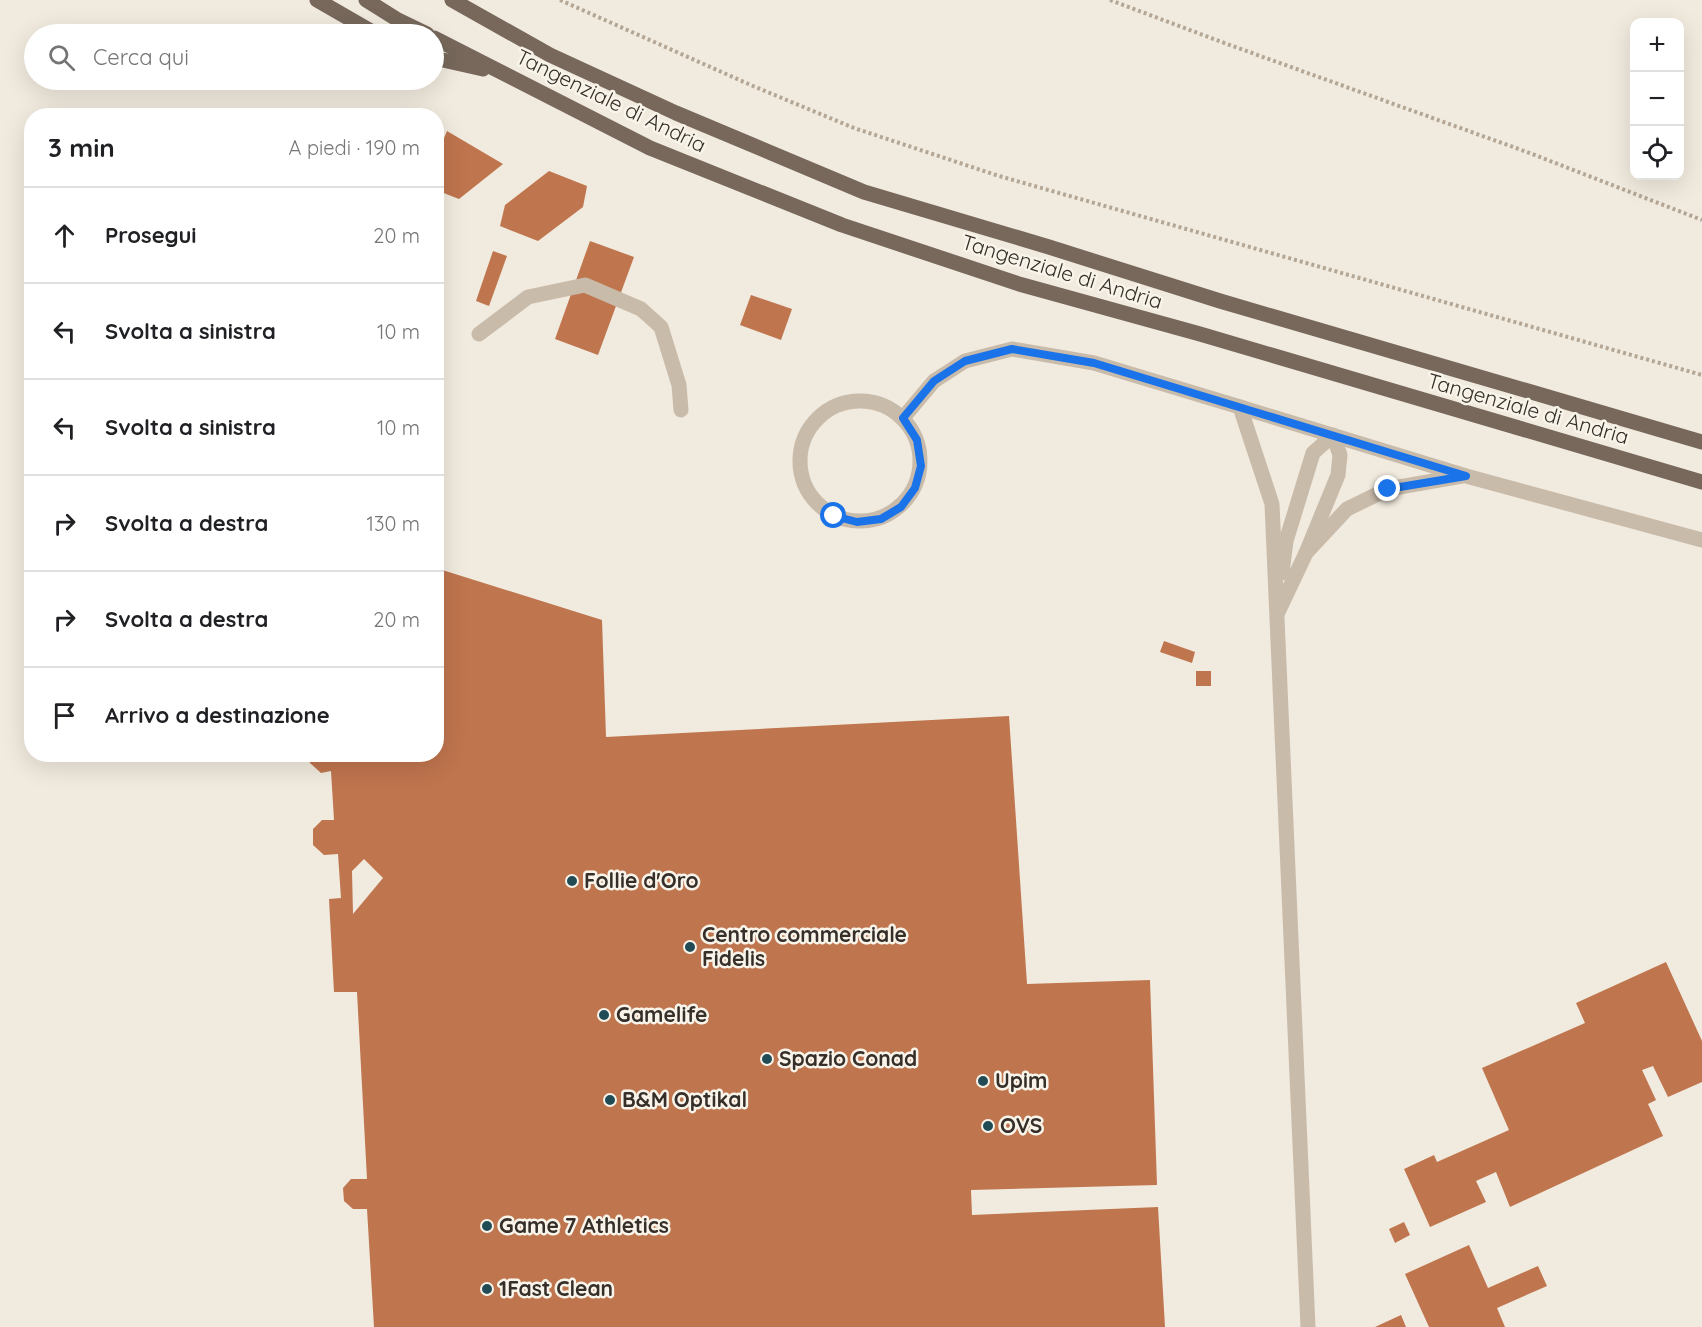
<!DOCTYPE html>
<html lang="it">
<head>
<meta charset="utf-8">
<style>
  :root { --surface:#fff; --page:#f6f6f6; --text:#202124; --muted:#757577; --line:#e0e0e0 }
  body { margin:0; font-family:Quicksand,sans-serif; background:var(--page); color:var(--text) }
  .controls { position:absolute; right:18px; top:18px; display:grid; overflow:hidden; border-radius:12px; box-shadow:0 6px 24px #0002 }
  .controls button { width:54px; height:54px; display:grid; place-items:center; padding:0; border:0; border-bottom:2px solid var(--line); background:var(--surface); color:var(--text); font:30px sans-serif }
  .stop { position:absolute; width:18px; height:18px; margin:-14px; border:4px solid #1a73e8; border-radius:50%; background:#fff }
  .stop.end { background:#1a73e8; border-color:#fff; box-shadow:0 2px 6px #0008 }
  .list { margin:0; padding:0; list-style:none }
  h2 { display:flex; justify-content:space-between; align-items:center; height:78px; margin:0; padding:0 24px; font-size:26px }
  h2 small { font-size:20px; font-weight:400; color:var(--muted) }
  .list li { display:grid; grid-template-columns:39px 1fr auto; gap:18px; align-items:center; box-sizing:border-box; height:96px; padding:0 24px; border-top:2px solid var(--line) }
  .list b { display:block; font-size:22px; white-space:nowrap }
  .list em { font-size:20px; font-style:normal; color:var(--muted) }
  .icon { flex:none; width:33px; height:33px; fill:none; stroke:currentColor; stroke-width:2; stroke-linecap:round; stroke-linejoin:round }
  .map { position:relative; flex:none; width:1702px; height:1327px; overflow:hidden }
  .search { position:absolute; background:var(--surface); box-shadow:0 6px 24px #0002; left:24px; top:24px; width:420px; height:66px; display:flex; align-items:center; gap:15px; box-sizing:border-box; padding:0 21px; border-radius:33px; color:var(--muted); font-size:22px }
  .panel { position:absolute; background:var(--surface); box-shadow:0 6px 24px #0002; left:24px; top:108px; width:420px; height:654px; border-radius:24px }
  .map>svg:first-child { display:block }
  .building { fill:#bf754e; fill-rule:evenodd }
  .lines { fill:none; stroke-linecap:round; stroke-linejoin:round }
  .path { stroke:#b4a694; stroke-width:4; stroke-dasharray:3 3; stroke-linecap:butt }
  .service { stroke:#c9bbaa; stroke-width:15 }
  .minor { stroke:#c9bbaa; stroke-width:15 }
  .primary { stroke:#77685b; stroke-width:15 }
  .route { stroke:#1a73e8; stroke-width:8 }
  .poi-dot { fill:#214c56; stroke:#f9f4ea; stroke-width:2 }
  .labels { text-anchor:middle; stroke-width:5; stroke-linejoin:round; paint-order:stroke }
  .street-label { font-size:21px; fill:#362f29; stroke:#f9f4ea }
  .poi-label { font-size:21px; font-weight:bold; fill:#362f29; stroke:#f9f4ea; text-anchor:start }
</style>
</head>
<body>
<div class="map">
<svg width="1702" height="1327" viewBox="0 0 1702 1327">
  <rect width="100%" height="100%" fill="#f1eade"/>
  <g class="building">
    <polygon points="447,131 503,164 459,199 436,190 436,157"/>
    <polygon points="549,171 587,186 583,207 538,241 500,226 505,205"/>
    <polygon points="590,241 634,257 598,355 555,339"/>
    <polygon points="493,251 507,256 489,306 476,301"/>
    <polygon points="751,295 792,309 781,340 740,325"/>
    <path d="M436,568L602,620L606,737L1009,716L1027,984L1150,980L1157,1185L971,1190L972,1215L1158,1207L1165,1327H374L367,1209H353L344,1201L343,1188L351,1179H367L357,992H334L329,899L341,898L338,854L324,855L313,845V829L322,820H334L331,771L321,773L310,763L309,754H436ZM364,859L383,878L353,914L352,871Z"/>
    <polygon points="1164,641 1195,652 1192,663 1160,652"/>
    <rect x="1196" y="671" width="15" height="15"/>
    <polygon points="1666,962 1702,1041 1702,1082 1668,1097 1653,1066 1642,1070 1656,1100 1648,1104 1663,1136 1510,1207 1496,1172 1476,1181 1486,1202 1430,1227 1404,1169 1434,1155 1437,1162 1509,1130 1482,1068 1585,1023 1576,1003"/>
    <polygon points="1404,1222 1410,1235 1395,1243 1389,1229"/>
    <polygon points="1469,1245 1488,1288 1538,1266 1547,1286 1497,1308 1505,1327 1429,1327 1405,1274"/>
    <polygon points="1401,1315 1406,1327 1375,1327"/>
  </g>
  <g class="lines">
    <g class="path">
      <polyline points="560,0 753,86 854,128 999,176 1702,375"/>
      <polyline points="1110,0 1227,44 1527,152 1702,220"/>
    </g>
    <g class="service">
      <polyline points="479,334 528,297 585,285 641,309 661,327 679,385 681,410"/>
      <circle cx="860" cy="461" r="60"/>
    </g>
    <g class="minor">
      <polyline points="1240,407 1466,476 1702,540"/>
      <polyline points="903,418 934,381 965,361 1012,349 1094,363 1240,407 1272,504 1308,1327"/>
      <polyline points="1282,573 1286,541 1313,453 1333,435 1340,455 1338,475 1306,553"/>
      <polyline points="1278,612 1306,553 1347,509 1388,489 1462,476"/>
    </g>
    <g class="primary">
      <polyline points="317,0 376,34"/>
      <polyline points="366,0 398,20 427,34"/>
      <polyline points="452,0 550,55 676,113 864,192 1049,247 1220,301 1702,442"/>
      <polyline points="434,38 650,148 842,225 1019,284 1200,334 1702,482"/>
      <polyline points="434,58 483,69"/>
    </g>
  </g>
  <g class="lines">
    <polyline class="route" points="834,516 857,522 881,519 901,507 915,488 921,466 917,440 903,418 934,381 965,361 1012,349 1094,363 1466,476 1388,489"/>
  </g>
  <g class="poi-dot">
    <circle cx="572" cy="881" r="6"/>
    <circle cx="690" cy="947" r="6"/>
    <circle cx="604" cy="1015" r="6"/>
    <circle cx="767" cy="1059" r="6"/>
    <circle cx="983" cy="1081" r="6"/>
    <circle cx="610" cy="1100" r="6"/>
    <circle cx="988" cy="1126" r="6"/>
    <circle cx="487" cy="1226" r="6"/>
    <circle cx="487" cy="1289" r="6"/>
  </g>
  <g class="labels">
    <g class="street-label">
      <text transform="translate(611 101) rotate(26)" y="7">Tangenziale di Andria</text>
      <text transform="translate(1062 272) rotate(17)" y="7">Tangenziale di Andria</text>
      <text transform="translate(1528 409) rotate(16)" y="7">Tangenziale di Andria</text>
    </g>
    <g class="poi-label">
      <text x="584" y="888">Follie d'Oro</text>
      <text x="702" y="942">Centro commerciale<tspan x="702" dy="24">Fidelis</tspan></text>
      <text x="616" y="1022">Gamelife</text>
      <text x="779" y="1066">Spazio Conad</text>
      <text x="995" y="1088">Upim</text>
      <text x="622" y="1107">B&amp;M Optikal</text>
      <text x="1000" y="1133">OVS</text>
      <text x="499" y="1233">Game 7 Athletics</text>
      <text x="499" y="1296">1Fast Clean</text>
    </g>
  </g>
</svg>
<div class="controls">
<button>+</button>
<button>−</button>
<button><svg class="icon" aria-label="locate" viewBox="0 0 24 24"><circle cx="12" cy="12" r="6"/><path d="M12 2v4M12 18v4M2 12h4M18 12h4"/></svg></button>
</div>
<div class="stop" style="left:834px;top:516px"></div>
<div class="stop end" style="left:1388px;top:489px"></div>
<div class="search"><svg class="icon" aria-label="search" viewBox="0 0 24 24"><circle cx="10" cy="10" r="6"/><path d="M15 15l6 6"/></svg>Cerca qui</div>
<section class="panel">
<h2>3 min<small>A piedi · 190 m</small></h2>
<ul class="list">
<li><svg class="icon" aria-label="ahead" viewBox="0 0 24 24"><path d="M12 20V5M6 11l6-6 6 6"/></svg><div><b>Prosegui</b></div><em>20 m</em></li>
<li><svg class="icon" aria-label="left" viewBox="0 0 24 24"><path d="M17 20v-9H6M10 6l-5 5 5 5"/></svg><div><b>Svolta a sinistra</b></div><em>10 m</em></li>
<li><svg class="icon" aria-label="left" viewBox="0 0 24 24"><path d="M17 20v-9H6M10 6l-5 5 5 5"/></svg><div><b>Svolta a sinistra</b></div><em>10 m</em></li>
<li><svg class="icon" aria-label="right" viewBox="0 0 24 24"><path d="M7 20v-9h11M14 6l5 5-5 5"/></svg><div><b>Svolta a destra</b></div><em>130 m</em></li>
<li><svg class="icon" aria-label="right" viewBox="0 0 24 24"><path d="M7 20v-9h11M14 6l5 5-5 5"/></svg><div><b>Svolta a destra</b></div><em>20 m</em></li>
<li><svg class="icon" aria-label="arrive" viewBox="0 0 24 24"><path d="M6 21V4h12l-3 4 3 4H6"/></svg><div><b>Arrivo a destinazione</b></div></li>
</ul>
</section>
</div>
</body>
</html>
